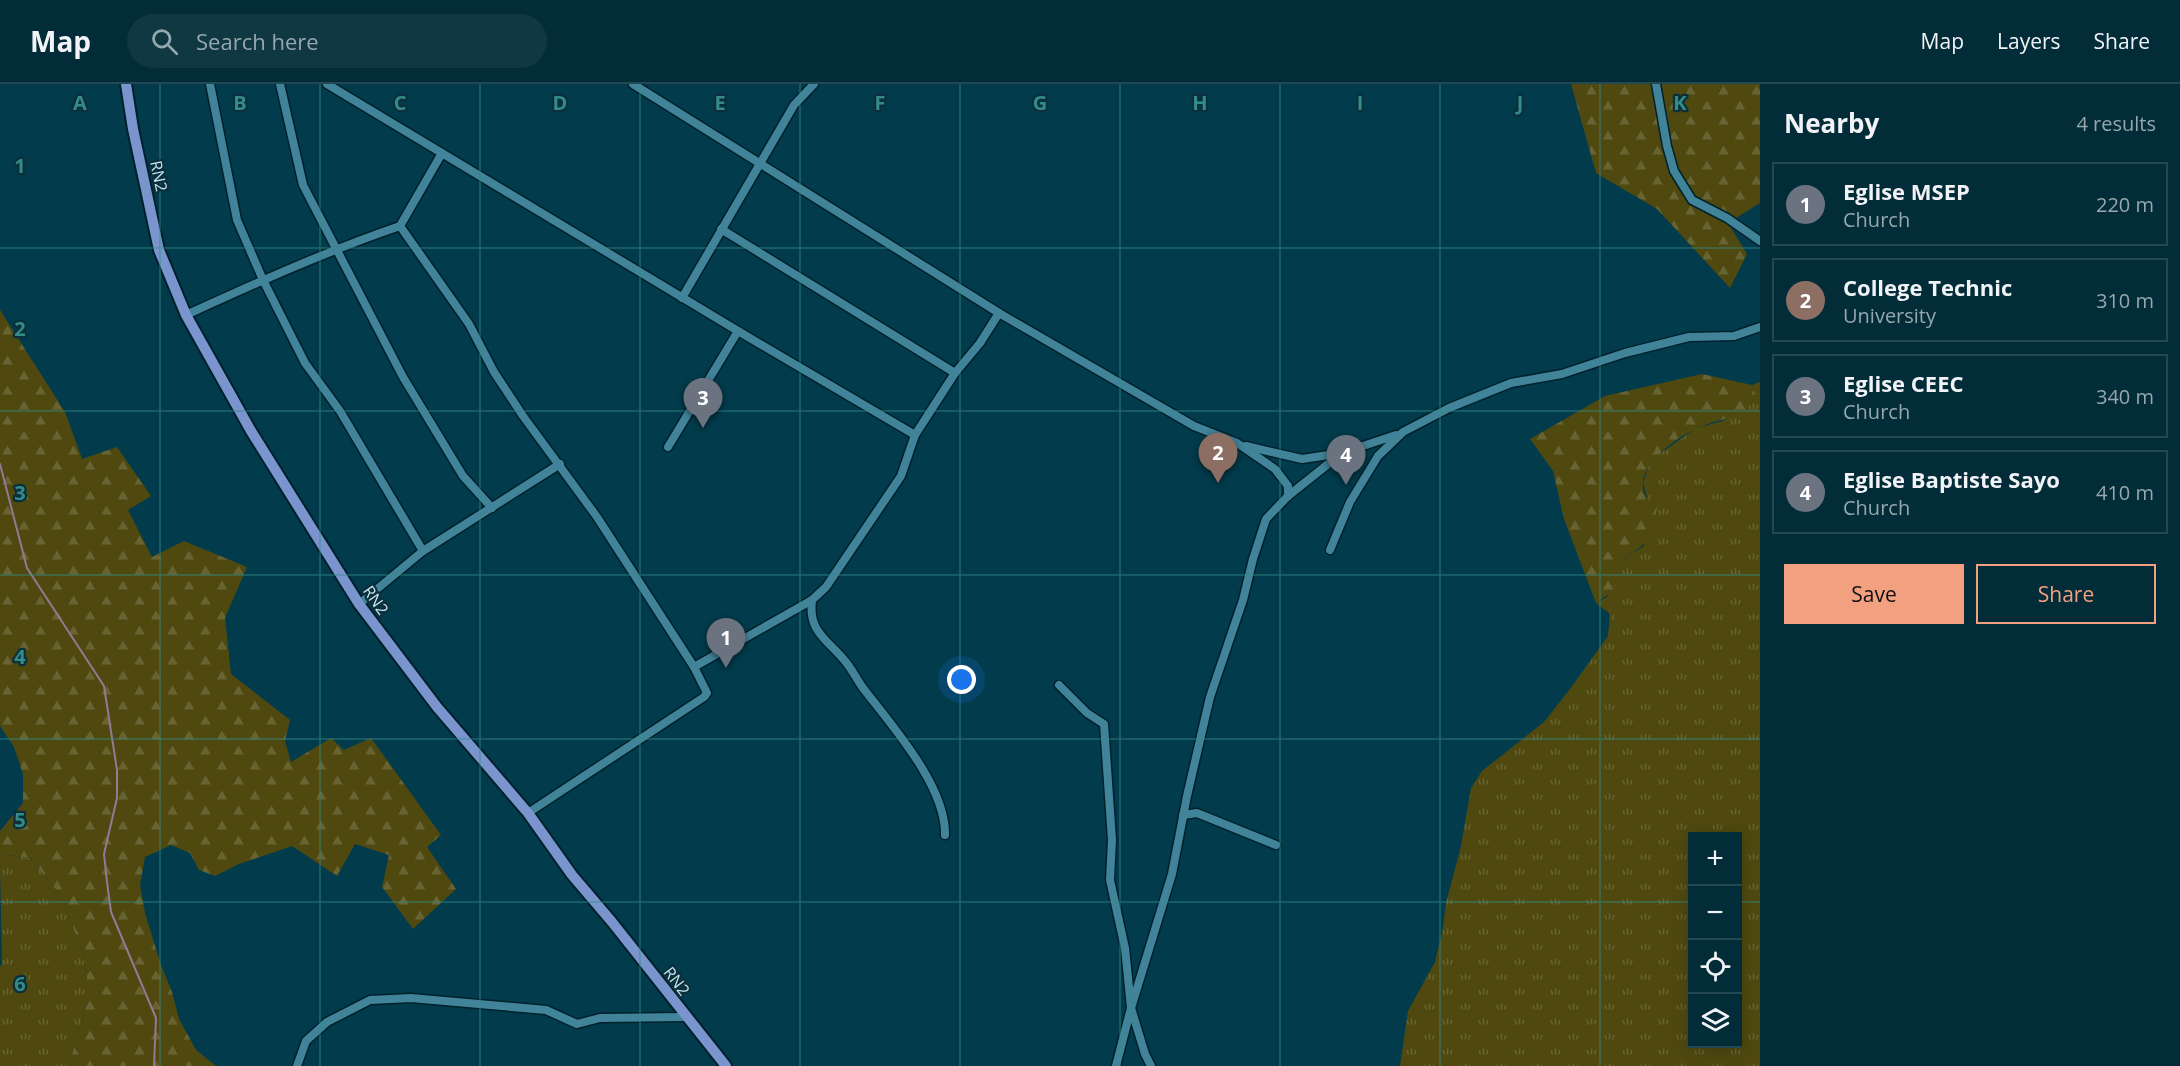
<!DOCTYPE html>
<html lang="en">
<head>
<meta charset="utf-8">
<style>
  :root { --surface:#022c38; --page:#103843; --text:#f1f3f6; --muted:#96a7ae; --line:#234853; --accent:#f2a080 }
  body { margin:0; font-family:"Open Sans",sans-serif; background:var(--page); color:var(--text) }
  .controls { position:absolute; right:18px; bottom:18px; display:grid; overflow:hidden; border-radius:0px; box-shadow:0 3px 15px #0003 }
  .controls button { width:54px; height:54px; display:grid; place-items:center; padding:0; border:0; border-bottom:2px solid var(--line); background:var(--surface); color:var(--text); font:30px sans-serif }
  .you { position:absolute; left:962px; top:596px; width:21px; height:21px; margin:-15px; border:4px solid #fff; border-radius:50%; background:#1a73e8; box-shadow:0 0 0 9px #1a73e833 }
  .badge { display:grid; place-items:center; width:39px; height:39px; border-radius:50%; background:var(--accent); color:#fff; font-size:20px; font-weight:700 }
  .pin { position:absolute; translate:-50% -50px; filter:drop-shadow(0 2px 3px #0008) }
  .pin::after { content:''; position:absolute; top:32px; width:21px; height:18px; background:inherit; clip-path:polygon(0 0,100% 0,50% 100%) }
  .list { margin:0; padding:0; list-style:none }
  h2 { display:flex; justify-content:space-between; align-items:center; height:78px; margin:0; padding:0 24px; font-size:26px }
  h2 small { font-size:20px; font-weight:400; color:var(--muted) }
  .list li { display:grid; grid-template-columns:39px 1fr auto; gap:18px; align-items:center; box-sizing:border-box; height:84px; margin:0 12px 12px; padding:0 12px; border:2px solid var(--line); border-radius:0px }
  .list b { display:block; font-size:22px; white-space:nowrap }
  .list p { margin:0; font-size:20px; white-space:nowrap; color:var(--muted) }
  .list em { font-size:20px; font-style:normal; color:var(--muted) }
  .actions { display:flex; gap:12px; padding:18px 24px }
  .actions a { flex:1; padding:14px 0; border:2px solid var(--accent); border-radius:0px; text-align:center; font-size:21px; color:var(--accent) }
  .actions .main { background:var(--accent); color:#111 }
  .icon { flex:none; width:33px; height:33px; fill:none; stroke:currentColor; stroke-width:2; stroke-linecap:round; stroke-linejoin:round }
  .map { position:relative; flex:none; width:1760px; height:982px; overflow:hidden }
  header { display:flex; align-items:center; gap:36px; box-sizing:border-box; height:84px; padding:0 30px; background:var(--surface); border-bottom:2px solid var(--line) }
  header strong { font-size:28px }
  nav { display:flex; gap:33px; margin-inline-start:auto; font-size:21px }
  .search { width:420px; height:54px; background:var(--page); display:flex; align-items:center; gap:15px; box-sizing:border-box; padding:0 21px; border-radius:33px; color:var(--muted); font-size:22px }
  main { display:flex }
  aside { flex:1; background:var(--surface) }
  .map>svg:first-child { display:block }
  .grass { fill:url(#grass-tufts); fill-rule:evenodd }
  .forest { fill:url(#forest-firs) }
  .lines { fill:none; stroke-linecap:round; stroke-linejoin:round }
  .stream { stroke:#947894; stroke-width:2 }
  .minor-casing { stroke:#00212c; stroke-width:11 }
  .major-casing { stroke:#00212c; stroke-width:14 }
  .minor { stroke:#418399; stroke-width:8 }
  .major { stroke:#7a95ce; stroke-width:10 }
  .grid { fill:none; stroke:#348c88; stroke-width:1.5; stroke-opacity:0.55 }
  .labels { text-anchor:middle; stroke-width:4.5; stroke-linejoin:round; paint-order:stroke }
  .street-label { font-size:16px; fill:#c6e6f2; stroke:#0b303b }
  .grid-label { font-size:20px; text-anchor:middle; font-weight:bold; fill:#348c88; stroke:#0b303b; stroke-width:4.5; stroke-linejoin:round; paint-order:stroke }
</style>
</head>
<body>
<header>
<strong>Map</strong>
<div class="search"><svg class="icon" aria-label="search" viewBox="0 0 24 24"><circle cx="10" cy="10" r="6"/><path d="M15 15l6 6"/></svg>Search here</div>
<nav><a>Map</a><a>Layers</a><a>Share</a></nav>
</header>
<main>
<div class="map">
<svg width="1760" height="982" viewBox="0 0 1760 982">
  <defs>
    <pattern id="grass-tufts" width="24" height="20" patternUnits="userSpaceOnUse" patternTransform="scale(1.5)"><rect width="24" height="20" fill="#4f4910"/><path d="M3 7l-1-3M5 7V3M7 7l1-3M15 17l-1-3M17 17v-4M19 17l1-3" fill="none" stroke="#676333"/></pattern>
    <pattern id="forest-firs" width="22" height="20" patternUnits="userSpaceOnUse" patternTransform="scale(1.5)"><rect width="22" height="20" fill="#4f4910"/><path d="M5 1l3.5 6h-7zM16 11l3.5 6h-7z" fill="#676333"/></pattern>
  </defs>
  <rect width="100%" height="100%" fill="#023b4b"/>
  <g class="grass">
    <path d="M1760,298V982H1400L1408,927L1435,878L1442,849L1446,819L1461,762L1471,704L1482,687L1544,638L1570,605L1608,552L1610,530L1596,519L1607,513L1621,476L1644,462L1647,413L1643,399L1647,386L1655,373L1696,344L1723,337L1756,311L1752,301ZM1692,752H1738V960H1692Z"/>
    <polygon points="7,771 30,774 61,812 81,864 87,891 87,919 71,974 67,982 0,982 0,883 2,879 0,783"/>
  </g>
  <g class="forest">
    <polygon points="1571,0 1760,0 1760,119 1728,139 1747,170 1730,204 1657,125 1596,89"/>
    <polygon points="0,226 65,328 82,375 117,363 151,412 128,426 152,473 184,457 247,483 225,534 231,590 290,636 285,657 291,678 331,654 344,666 371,654 441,751 427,763 456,805 413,845 382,803 389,771 355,760 337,792 292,762 239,780 215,792 199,786 190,769 171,761 145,773 140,801 145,829 161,881 172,908 179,935 196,966 216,982 67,982 71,974 87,919 87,891 81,864 61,812 30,774 8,771 0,783 0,747 23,719 23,690 14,663 0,642"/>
    <path d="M1702,290L1752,301L1756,311C1752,316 1750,322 1745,326C1730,336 1712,337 1697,344C1676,354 1630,385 1646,413C1648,416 1654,420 1657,422C1653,456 1648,459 1621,476L1613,507L1596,519L1564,435L1553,387L1530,355L1605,312Z"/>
  </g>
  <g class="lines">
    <polyline class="stream" points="0,380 27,484 104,602 117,686 117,714 104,770 107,798 111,828 156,934 154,982"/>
    <g class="minor-casing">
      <g id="minor">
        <polyline points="210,0 237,136 263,196 305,279 340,327 423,467"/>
        <polyline points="280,0 303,101 403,293 463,392 492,424"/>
        <polyline points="327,0 738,247 915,351"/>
        <polyline points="633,0 999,229 1194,342 1237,359 1275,385 1288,402 1288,412"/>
        <polyline points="1656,0 1667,62 1674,87 1692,116 1727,134 1760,157"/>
        <polyline points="400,142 469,240 494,288 523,332 597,433 694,583 707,609 704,613 528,729"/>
        <polyline points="721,145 955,289"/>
        <polyline points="682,214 794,21 814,0"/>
        <path d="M186,231C256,199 327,167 400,142L442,69"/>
        <polyline points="1246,362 1302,375 1342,369 1396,351"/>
        <polyline points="668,363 738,247"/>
        <polyline points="1330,466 1350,418 1378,372 1403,348 1449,324 1511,299 1562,290 1625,269 1689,253 1734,252 1760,243"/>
        <path d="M812,516C808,548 827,555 845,577C852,585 857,596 863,604C892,642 946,702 945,751"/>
        <polyline points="359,520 423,467 560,380"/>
        <polyline points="694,583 812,516 826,503 901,392 915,351 955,289 980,259 999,229"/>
        <polyline points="1059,601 1087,629 1104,640 1112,756 1110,796 1125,864 1131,924 1145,970 1151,982"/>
        <polyline points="1183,731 1197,729 1276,761"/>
        <polyline points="297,982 306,957 327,938 370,916 411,914 546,926 577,940 600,934 686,933"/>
        <polyline points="1116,982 1131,924 1172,790 1187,712 1210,613 1243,516 1253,475 1266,435 1288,412 1342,369"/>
      </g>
    </g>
    <g class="major-casing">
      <polyline id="major" points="126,0 133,45 159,166 186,231 251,347 359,520 437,623 528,729 572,791 612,838 726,982"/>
    </g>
    <use href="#minor" class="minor"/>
    <use href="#major" class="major"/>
  </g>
  <path class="grid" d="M160,0V982M320,0V982M480,0V982M640,0V982M800,0V982M960,0V982M1120,0V982M1280,0V982M1440,0V982M1600,0V982M0,164H1760M0,327H1760M0,491H1760M0,655H1760M0,818H1692M1738,818H1760"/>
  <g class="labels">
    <g class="street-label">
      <text transform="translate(159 92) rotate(78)" y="6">RN2</text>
      <text transform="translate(376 516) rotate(55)" y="6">RN2</text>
      <text transform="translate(677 897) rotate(53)" y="6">RN2</text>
    </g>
  </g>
  <g class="grid-label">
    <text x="80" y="26">A</text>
    <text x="240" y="26">B</text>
    <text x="400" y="26">C</text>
    <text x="560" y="26">D</text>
    <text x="720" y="26">E</text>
    <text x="880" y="26">F</text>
    <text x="1040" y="26">G</text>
    <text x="1200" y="26">H</text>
    <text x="1360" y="26">I</text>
    <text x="1520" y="26">J</text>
    <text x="1680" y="26">K</text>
    <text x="20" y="89">1</text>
    <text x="20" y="252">2</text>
    <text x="20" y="416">3</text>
    <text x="20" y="580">4</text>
    <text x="20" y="743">5</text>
    <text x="20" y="907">6</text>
  </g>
</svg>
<div class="controls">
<button>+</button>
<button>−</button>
<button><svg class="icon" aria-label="locate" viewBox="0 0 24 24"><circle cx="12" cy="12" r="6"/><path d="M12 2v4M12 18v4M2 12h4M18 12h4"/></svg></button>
<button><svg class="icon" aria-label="layers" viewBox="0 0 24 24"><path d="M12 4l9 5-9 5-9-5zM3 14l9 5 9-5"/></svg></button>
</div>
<div class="you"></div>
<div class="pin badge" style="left:726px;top:584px;background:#6b7280">1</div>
<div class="pin badge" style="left:1218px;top:399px;background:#8d6e63">2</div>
<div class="pin badge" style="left:703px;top:344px;background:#6b7280">3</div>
<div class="pin badge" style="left:1346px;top:401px;background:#6b7280">4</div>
</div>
<aside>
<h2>Nearby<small>4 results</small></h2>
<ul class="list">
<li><span class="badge" style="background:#6b7280">1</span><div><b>Eglise MSEP</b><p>Church</p></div><em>220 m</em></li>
<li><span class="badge" style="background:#8d6e63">2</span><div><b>College Technic</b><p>University</p></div><em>310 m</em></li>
<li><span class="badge" style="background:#6b7280">3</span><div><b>Eglise CEEC</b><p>Church</p></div><em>340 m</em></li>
<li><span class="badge" style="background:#6b7280">4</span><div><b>Eglise Baptiste Sayo</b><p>Church</p></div><em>410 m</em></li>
</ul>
<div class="actions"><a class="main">Save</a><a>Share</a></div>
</aside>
</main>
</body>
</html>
